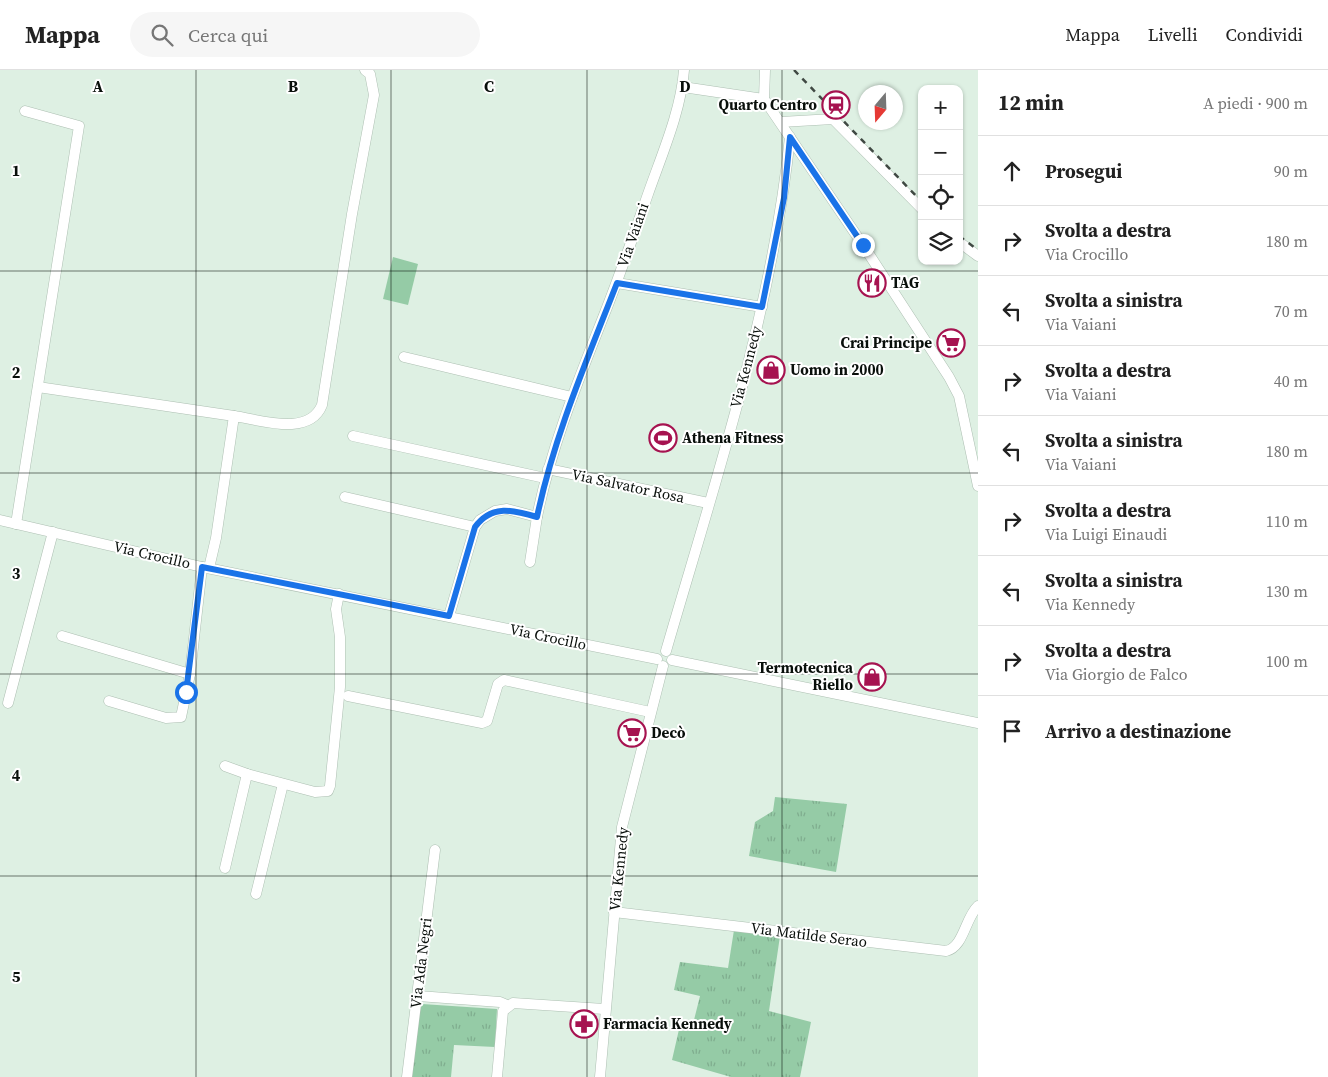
<!DOCTYPE html>
<html lang="it">
<head>
<meta charset="utf-8">
<style>
  :root { --surface:#fff; --page:#f6f6f6; --text:#222; --muted:#767676; --line:#e0e0e0 }
  body { margin:0; font-family:"Source Serif 4",serif; background:var(--page); color:var(--text) }
  .controls { position:absolute; right:15px; top:15px; display:grid; overflow:hidden; border-radius:10px; box-shadow:0 1px 4px #0004 }
  .controls button { width:45px; height:45px; display:grid; place-items:center; padding:0; border:0; border-bottom:1px solid var(--line); background:var(--surface); color:var(--text); font:25px sans-serif }
  .compass { position:absolute; left:858px; top:15px; width:45px; height:45px; border-radius:50%; background:var(--surface); box-shadow:0 1px 4px #0004; rotate:199deg }
  .stop { position:absolute; width:15px; height:15px; margin:-11px; border:4px solid #1a73e8; border-radius:50%; background:#fff }
  .stop.end { background:#1a73e8; border-color:#fff; box-shadow:0 1px 5px #0008 }
  .list { margin:0; padding:0; list-style:none }
  h2 { display:flex; justify-content:space-between; align-items:center; height:65px; margin:0; padding:0 20px; font-size:21px }
  h2 small { font-size:16px; font-weight:400; color:var(--muted) }
  .list li { display:grid; grid-template-columns:32px 1fr auto; gap:15px; align-items:center; box-sizing:border-box; height:70px; padding:0 20px; border-top:1px solid var(--line) }
  .list b { display:block; font-size:19px; white-space:nowrap }
  .list p { margin:0; font-size:16px; white-space:nowrap; color:var(--muted) }
  .list em { font-size:16px; font-style:normal; color:var(--muted) }
  .icon { flex:none; width:28px; height:28px; fill:none; stroke:currentColor; stroke-width:2; stroke-linecap:round; stroke-linejoin:round }
  .map { position:relative; flex:none; width:978px; height:1007px; overflow:hidden }
  header { display:flex; align-items:center; gap:30px; box-sizing:border-box; height:70px; padding:0 25px; background:var(--surface); border-bottom:1px solid var(--line) }
  header strong { font-size:24px }
  nav { display:flex; gap:28px; margin-inline-start:auto; font-size:18px }
  .search { width:350px; height:45px; background:var(--page); display:flex; align-items:center; gap:12px; box-sizing:border-box; padding:0 18px; border-radius:28px; color:var(--muted); font-size:19px }
  main { display:flex }
  aside { flex:1; background:var(--surface) }
  .map>svg:first-child { display:block }
  .grass { fill:url(#grass-tufts) }
  .park { fill:#95cba6 }
  .lines { fill:none; stroke-linecap:round; stroke-linejoin:round }
  .minor-casing { stroke:#adbfb2; stroke-width:11 }
  .minor { stroke:#fff; stroke-width:10 }
  .rail { stroke:#404943; stroke-width:2.5; stroke-dasharray:6 6; stroke-linecap:butt }
  .route { stroke:#1a73e8; stroke-width:6 }
  .grid { fill:none; stroke:#090f0b; stroke-width:1; stroke-opacity:0.55 }
  .labels { text-anchor:middle; stroke-width:4; stroke-linejoin:round; paint-order:stroke }
  .poi-label { font-size:15px; font-weight:bold; fill:#090f0b; stroke:#fff; text-anchor:start }
  .street-label { font-size:15px; fill:#090f0b; stroke:#fff }
  .grid-label { font-size:16px; text-anchor:middle; font-weight:bold; fill:#090f0b; stroke:#fff; stroke-width:4; stroke-linejoin:round; paint-order:stroke }
</style>
</head>
<body>
<header>
<strong>Mappa</strong>
<div class="search"><svg class="icon" aria-label="search" viewBox="0 0 24 24"><circle cx="10" cy="10" r="6"/><path d="M15 15l6 6"/></svg>Cerca qui</div>
<nav><a>Mappa</a><a>Livelli</a><a>Condividi</a></nav>
</header>
<main>
<div class="map">
<svg width="978" height="1007" viewBox="0 0 978 1007">
  <defs>
    <pattern id="grass-tufts" width="24" height="20" patternUnits="userSpaceOnUse" patternTransform="scale(1.25)"><rect width="24" height="20" fill="#95cba6"/><path d="M3 7l-1-3M5 7V3M7 7l1-3M15 17l-1-3M17 17v-4M19 17l1-3" fill="none" stroke="#7fad8e"/></pattern>
  </defs>
  <rect width="100%" height="100%" fill="#def0e3"/>
  <g class="grass">
    <polygon points="775,727 847,734 836,802 749,786 755,752 773,741"/>
    <polygon points="734,860 780,866 769,941 811,952 800,1007 731,1007 672,990 680,955 692,958 700,926 674,920 680,892 728,898"/>
    <polygon points="422,934 497,939 495,977 454,975 451,1007 411,1007 420,935"/>
  </g>
  <polygon class="park" points="393,187 418,194 408,235 383,229"/>
  <g class="lines">
    <g class="minor-casing">
      <g id="minor">
        <polyline points="765,0 764,29 863,175 949,307 959,326 978,416"/>
        <polyline points="683,17 764,29"/>
        <polyline points="781,52 833,49 922,139"/>
        <polyline points="959,172 978,186"/>
        <polyline points="617,213 762,237"/>
        <polyline points="404,287 572,327"/>
        <polyline points="38,317 234,346"/>
        <polyline points="353,366 545,408"/>
        <polyline points="548,399 708,433"/>
        <polyline points="345,427 475,457"/>
        <path d="M537,447C551,377 578,311 604,245C620,205 634,164 648,124C662,84 681,41 684,0"/>
        <polyline points="0,450 202,497 657,589"/>
        <polyline points="16,454 79,56 25,41"/>
        <path d="M209,498L216,468L234,346C261,350 309,367 322,335L352,144L374,25L370,4L365,0"/>
        <polyline points="449,546 475,457 480,450 495,441 507,439 537,447 530,492"/>
        <polyline points="62,566 190,604"/>
        <path d="M666,581C715,412 772,242 790,67"/>
        <polyline points="672,590 978,653"/>
        <polyline points="348,626 482,653 487,651 498,614 504,610 650,642"/>
        <polyline points="109,631 166,648 181,647 190,604 202,497"/>
        <polyline points="8,633 53,462"/>
        <polyline points="225,696 247,704"/>
        <polyline points="225,798 247,704 315,722 328,721 330,716 340,617 340,567 336,539 339,524"/>
        <polyline points="256,824 283,714"/>
        <path d="M614,842L946,881C964,877 965,848 978,836"/>
        <polyline points="418,926 500,932 507,935"/>
        <polyline points="407,1007 435,780"/>
        <polyline points="497,1007 503,941 513,933 604,939"/>
        <polyline points="600,1007 622,757 663,596"/>
      </g>
    </g>
    <use href="#minor" class="minor"/>
    <g class="rail">
      <polyline points="794,0 922,132"/>
      <polyline points="959,166 978,180"/>
    </g>
  </g>
  <g class="lines">
    <path class="route" d="M186,622L202,497L449,546L475,457C492,434 513,440 537,447C554,366 587,290 617,213L762,237L784,128L790,67L863,175"/>
  </g>
  <path class="grid" d="M196,0V1007M391,0V1007M587,0V1007M782,0V1007M0,201H978M0,403H978M0,604H978M0,806H978"/>
  <defs>
    <g id="station-ring" transform="scale(1.4375)"><circle r="9.5" fill="#fff" stroke="#a61350" stroke-width="1.5"/><path d="M-3-6H3Q5-6 5-4V2Q5 4 3 4L4.5 6H3L1.5 4h-3L-3 6H-4.5L-3 4Q-5 4-5 2V-4Q-5-6-3-6ZM-3.5-4v3h7v-3ZM-3.5 1v1.5H-2V1ZM2 1v1.5H3.5V1Z" fill="#a61350"/></g>
    <g id="restaurant-ring" transform="scale(1.4375)"><circle r="9.5" fill="#fff" stroke="#a61350" stroke-width="1.5"/><path d="M-5-6h1v4h1v-4h1v4h1v-4h1v5L-1.5 .5V6h-2V.5L-5-1ZM5-6V6H3V1.5H1.5Q1.5-4 5-6Z" fill="#a61350"/></g>
    <g id="supermarket-ring" transform="scale(1.4375)"><circle r="9.5" fill="#fff" stroke="#a61350" stroke-width="1.5"/><path d="M-6-5.5h2.5l.6 2H6L4.5 2H-2.5L-4.4-4H-6ZM-1.5 3.2a1.3 1.3 0 1 0 .1 0ZM3 3.2a1.3 1.3 0 1 0 .1 0Z" fill="#a61350"/></g>
    <g id="shop-ring" transform="scale(1.4375)"><circle r="9.5" fill="#fff" stroke="#a61350" stroke-width="1.5"/><path d="M-5-2.5h2.3a2.7 3.5 0 0 1 5.4 0H5L5.5 6h-11ZM-1.5-2.5h3a1.5 2.3 0 0 0-3 0Z" fill="#a61350"/></g>
    <g id="stadium-ring" transform="scale(1.4375)"><circle r="9.5" fill="#fff" stroke="#a61350" stroke-width="1.5"/><path d="M0-5a6.5 5 0 1 0 0 10a6.5 5 0 1 0 0-10ZM-3.5-1.8h7v3.6h-7Z" fill="#a61350"/></g>
    <g id="pharmacy-ring" transform="scale(1.4375)"><circle r="9.5" fill="#fff" stroke="#a61350" stroke-width="1.5"/><path d="M-2-6h4v4h4v4h-4v4h-4v-4h-4v-4h4Z" fill="#a61350"/></g>
  </defs>
  <g fill-rule="evenodd">
    <use href="#station-ring" x="836" y="35"/>
    <use href="#restaurant-ring" x="872" y="213"/>
    <use href="#supermarket-ring" x="951" y="273"/>
    <use href="#shop-ring" x="771" y="300"/>
    <use href="#stadium-ring" x="663" y="368"/>
    <use href="#shop-ring" x="872" y="607"/>
    <use href="#supermarket-ring" x="632" y="663"/>
    <use href="#pharmacy-ring" x="584" y="954"/>
  </g>
  <g class="labels">
    <g class="poi-label">
      <text x="817" y="40" text-anchor="end">Quarto Centro</text>
      <text x="891" y="218">TAG</text>
      <text x="932" y="278" text-anchor="end">Crai Principe</text>
      <text x="790" y="305">Uomo in 2000</text>
      <text x="682" y="373">Athena Fitness</text>
      <text x="853" y="603" text-anchor="end">Termotecnica<tspan x="853" dy="17">Riello</tspan></text>
      <text x="651" y="668">Decò</text>
      <text x="603" y="959">Farmacia Kennedy</text>
    </g>
    <g class="street-label">
      <text transform="translate(633 165) rotate(-71)" y="5">Via Vaiani</text>
      <text transform="translate(746 297) rotate(-75)" y="5">Via Kennedy</text>
      <text transform="translate(628 416) rotate(12)" y="5">Via Salvator Rosa</text>
      <text transform="translate(152 485) rotate(13)" y="5">Via Crocillo</text>
      <text transform="translate(548 567) rotate(12)" y="5">Via Crocillo</text>
      <text transform="translate(619 799) rotate(-84)" y="5">Via Kennedy</text>
      <text transform="translate(809 865) rotate(7)" y="5">Via Matilde Serao</text>
      <text transform="translate(421 893) rotate(-83)" y="5">Via Ada Negri</text>
    </g>
  </g>
  <g class="grid-label">
    <text x="98" y="22">A</text>
    <text x="293" y="22">B</text>
    <text x="489" y="22">C</text>
    <text x="685" y="22">D</text>
    <text x="16" y="106">1</text>
    <text x="16" y="308">2</text>
    <text x="16" y="509">3</text>
    <text x="16" y="711">4</text>
    <text x="16" y="912">5</text>
  </g>
</svg>
<div class="controls">
<button>+</button>
<button>−</button>
<button><svg class="icon" aria-label="locate" viewBox="0 0 24 24"><circle cx="12" cy="12" r="6"/><path d="M12 2v4M12 18v4M2 12h4M18 12h4"/></svg></button>
<button><svg class="icon" aria-label="layers" viewBox="0 0 24 24"><path d="M12 4l9 5-9 5-9-5zM3 14l9 5 9-5"/></svg></button>
</div>
<svg class="compass" viewBox="-18 -18 36 36"><path d="M0-13l5 13h-10z" fill="#e53935"/><path d="M0 13l5-13h-10z" fill="#767676"/></svg>
<div class="stop" style="left:186px;top:622px"></div>
<div class="stop end" style="left:863px;top:175px"></div>
</div>
<aside>
<h2>12 min<small>A piedi · 900 m</small></h2>
<ul class="list">
<li><svg class="icon" aria-label="ahead" viewBox="0 0 24 24"><path d="M12 20V5M6 11l6-6 6 6"/></svg><div><b>Prosegui</b></div><em>90 m</em></li>
<li><svg class="icon" aria-label="right" viewBox="0 0 24 24"><path d="M7 20v-9h11M14 6l5 5-5 5"/></svg><div><b>Svolta a destra</b><p>Via Crocillo</p></div><em>180 m</em></li>
<li><svg class="icon" aria-label="left" viewBox="0 0 24 24"><path d="M17 20v-9H6M10 6l-5 5 5 5"/></svg><div><b>Svolta a sinistra</b><p>Via Vaiani</p></div><em>70 m</em></li>
<li><svg class="icon" aria-label="right" viewBox="0 0 24 24"><path d="M7 20v-9h11M14 6l5 5-5 5"/></svg><div><b>Svolta a destra</b><p>Via Vaiani</p></div><em>40 m</em></li>
<li><svg class="icon" aria-label="left" viewBox="0 0 24 24"><path d="M17 20v-9H6M10 6l-5 5 5 5"/></svg><div><b>Svolta a sinistra</b><p>Via Vaiani</p></div><em>180 m</em></li>
<li><svg class="icon" aria-label="right" viewBox="0 0 24 24"><path d="M7 20v-9h11M14 6l5 5-5 5"/></svg><div><b>Svolta a destra</b><p>Via Luigi Einaudi</p></div><em>110 m</em></li>
<li><svg class="icon" aria-label="left" viewBox="0 0 24 24"><path d="M17 20v-9H6M10 6l-5 5 5 5"/></svg><div><b>Svolta a sinistra</b><p>Via Kennedy</p></div><em>130 m</em></li>
<li><svg class="icon" aria-label="right" viewBox="0 0 24 24"><path d="M7 20v-9h11M14 6l5 5-5 5"/></svg><div><b>Svolta a destra</b><p>Via Giorgio de Falco</p></div><em>100 m</em></li>
<li><svg class="icon" aria-label="arrive" viewBox="0 0 24 24"><path d="M6 21V4h12l-3 4 3 4H6"/></svg><div><b>Arrivo a destinazione</b></div></li>
</ul>
</aside>
</main>
</body>
</html>
